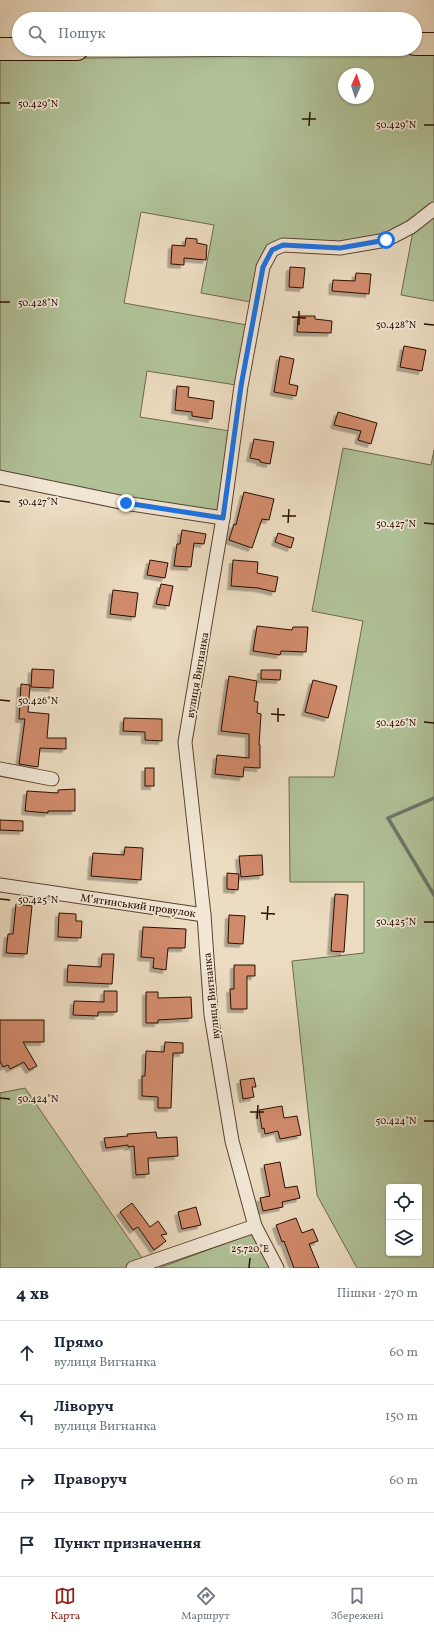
<!DOCTYPE html>
<html lang="uk">
<head>
<meta charset="utf-8">
<style>
  :root { --surface:#fff; --page:#f2f2f3; --text:#1f2937; --muted:#747a83; --line:#e0e1e3; --accent:#8f2418 }
  body { margin:0; font-family:Vollkorn,serif; background:var(--page); color:var(--text) }
  .controls { position:absolute; right:12px; bottom:12px; display:grid; overflow:hidden; border-radius:4px; box-shadow:0 1px 3px #0004 }
  .controls button { width:36px; height:36px; display:grid; place-items:center; padding:0; border:0; border-bottom:1px solid var(--line); background:var(--surface); color:var(--text); font:20px sans-serif }
  .compass { position:absolute; left:338px; top:68px; width:36px; height:36px; border-radius:50%; background:var(--surface); box-shadow:0 1px 3px #0004; rotate:3deg }
  .stop { position:absolute; width:12px; height:12px; margin:-9px; border:3px solid #1a73e8; border-radius:50%; background:#fff }
  .stop.end { background:#1a73e8; border-color:#fff; box-shadow:0 1px 4px #0008 }
  .list { margin:0; padding:0; list-style:none }
  h2 { display:flex; justify-content:space-between; align-items:center; height:52px; margin:0; padding:0 16px; font-size:17px }
  h2 small { font-size:13px; font-weight:400; color:var(--muted) }
  .list li { display:grid; grid-template-columns:26px 1fr auto; gap:12px; align-items:center; box-sizing:border-box; height:64px; padding:0 16px; border-top:1px solid var(--line) }
  .list b { display:block; font-size:15px; white-space:nowrap }
  .list p { margin:0; font-size:13px; white-space:nowrap; color:var(--muted) }
  .list em { font-size:13px; font-style:normal; color:var(--muted) }
  .icon { flex:none; width:22px; height:22px; fill:none; stroke:currentColor; stroke-width:2; stroke-linecap:round; stroke-linejoin:round }
  .map { position:relative; flex:none; width:434px; height:1268px; overflow:hidden }
  .search { position:absolute; background:var(--surface); box-shadow:0 1px 3px #0004; left:12px; right:12px; top:12px; height:44px; display:flex; align-items:center; gap:10px; box-sizing:border-box; padding:0 14px; border-radius:22px; color:var(--muted); font-size:15px }
  .sheet { height:308px; background:var(--surface) }
  nav { display:flex; justify-content:space-around; align-items:center; box-sizing:border-box; height:56px; border-top:1px solid var(--line); background:var(--surface); font-size:11px; color:var(--muted) }
  nav a { display:grid; justify-items:center; gap:2px }
  nav .on { color:var(--accent) }
  .map>svg:first-child { display:block }
  .green { fill:#b1c298; stroke:#6d684c; fill-rule:evenodd }
  .lines { fill:none; stroke-linecap:round; stroke-linejoin:round }
  .stream { stroke:#6c766b; stroke-width:3.5 }
  .building { fill:#d18b6c; stroke:#290e00; filter:url(#shadow) }
  .minor-casing { stroke:#5a4230; stroke-width:15 }
  .trunk-casing { stroke:#290e00; stroke-width:24 }
  .minor { stroke:#f3e8d7; stroke-width:13 }
  .trunk { stroke:#ecdcc1; stroke-width:22 }
  .route { stroke:#1a73e8; stroke-width:5 }
  .ticks { fill:none; stroke:#290e00; stroke-width:1.5 }
  .labels { text-anchor:middle; stroke-width:3.5; stroke-linejoin:round; paint-order:stroke }
  .street-label { font-size:11px; fill:#290e00; stroke:#f3e8d7 }
  .ticks-label { font-size:10px; text-anchor:middle; fill:#290e00; stroke:#f3e8d7; stroke-width:3.5; stroke-linejoin:round; paint-order:stroke }
</style>
</head>
<body>
<div class="map">
<svg width="434" height="1268" viewBox="0 0 434 1268">
  <defs>
    <filter id="shadow"><feDropShadow dx="-3.5" dy="3.5" stdDeviation="0" flood-color="#0004"/></filter>
  </defs>
  <rect width="100%" height="100%" fill="#ecdcc1"/>
  <filter id="stains"><feTurbulence type="fractalNoise" baseFrequency=".005" numOctaves="4"/><feColorMatrix values="0 0 0 0 .2 0 0 0 0 .09 0 0 0 0 .02 0 0 0 .5 -.17"/></filter>
  <radialGradient id="worn" r=".72"><stop offset=".6" stop-color="#630" stop-opacity="0"/><stop offset="1" stop-color="#630" stop-opacity=".3"/></radialGradient>
  <g class="green">
    <path d="M434,54V203L408,223L384,236L340,243L282,241L251,302L201,293L214,225L141,212L124,303L247,325L236,385L147,371L140,417L230,431L219,513L126,499L0,473V59ZM344,74H368V98H344Z"/>
    <polygon points="434,215 434,301 401,295 413,231"/>
    <path d="M343,448L431,465L434,450V1268H357L317,1195L292,961L364,953V882H290L289,777H334L363,621L312,611ZM389,1187H419V1253H389Z"/>
    <polygon points="25,1088 149,1268 0,1268 0,1093"/>
    <polygon points="251,1234 271,1268 159,1268"/>
  </g>
  <g class="lines">
    <polyline class="stream" points="434,798 388,818 434,895"/>
  </g>
  <g class="building">
    <polygon points="186,238 197,239 197,243 207,245 206,260 184,258 184,265 171,264 172,245 185,246"/>
    <polygon points="290,267 305,268 303,288 289,287"/>
    <polygon points="356,273 371,274 369,294 332,291 333,280 355,281"/>
    <polygon points="298,316 315,316 315,319 332,321 331,333 297,332"/>
    <polygon points="404,346 426,350 422,371 400,367"/>
    <polygon points="280,356 294,359 289,384 298,386 296,396 274,392"/>
    <polygon points="177,386 189,387 188,397 214,401 212,419 192,416 192,412 175,410"/>
    <polygon points="338,412 377,423 371,444 358,440 361,431 334,425"/>
    <polygon points="254,439 274,442 270,464 260,462 260,460 250,458"/>
    <polygon points="244,492 274,499 269,520 262,519 252,548 229,540 234,524 236,525"/>
    <polygon points="182,530 206,534 204,544 194,543 191,567 174,566 177,544 180,544"/>
    <polygon points="278,533 294,538 291,548 275,542"/>
    <polygon points="150,560 168,563 165,578 147,575"/>
    <polygon points="233,560 258,562 257,573 278,577 275,592 258,588 231,586"/>
    <polygon points="161,584 173,586 169,606 156,604"/>
    <polygon points="113,590 138,593 135,617 110,614"/>
    <polygon points="257,626 292,630 293,627 308,627 306,652 281,651 280,655 253,651"/>
    <polygon points="32,669 54,670 53,688 31,687"/>
    <polygon points="261,670 281,670 280,680 261,679"/>
    <polygon points="229,676 257,681 254,701 258,702 257,713 261,714 259,745 260,745 260,768 244,767 243,777 215,774 217,755 249,758 249,734 221,731"/>
    <polygon points="313,680 337,686 328,718 305,712"/>
    <polygon points="21,684 30,685 28,712 49,714 47,738 66,738 66,749 40,748 38,767 19,764 25,719 19,719"/>
    <polygon points="124,718 162,719 162,741 145,740 145,732 123,731"/>
    <rect x="145" y="768" width="9" height="18"/>
    <polygon points="75,789 75,811 48,811 48,813 25,811 27,791 58,793 58,790"/>
    <polygon points="0,820 23,821 23,831 0,830"/>
    <polygon points="125,847 143,848 141,880 91,876 93,853 124,855"/>
    <polygon points="262,855 263,875 241,877 239,856"/>
    <polygon points="227,873 239,874 238,890 227,889"/>
    <polygon points="335,894 348,895 344,952 331,951"/>
    <polygon points="16,904 32,906 27,954 6,953 8,934 13,934"/>
    <polygon points="59,913 76,914 76,921 82,921 81,938 58,937"/>
    <polygon points="229,915 245,916 243,944 228,943"/>
    <polygon points="143,927 186,929 185,948 168,948 166,970 153,968 154,958 141,957"/>
    <polygon points="102,954 114,954 112,984 67,982 68,965 101,967"/>
    <polygon points="234,965 255,965 255,976 247,976 247,1009 231,1009 230,989 234,989"/>
    <polygon points="104,991 117,991 117,1012 98,1012 98,1016 73,1015 74,1001 104,1002"/>
    <polygon points="146,992 158,992 158,998 191,997 192,1018 158,1020 158,1023 146,1023"/>
    <polygon points="0,1020 44,1020 44,1042 23,1042 37,1066 29,1070 24,1062 10,1069 8,1065 3,1067 0,1061"/>
    <polygon points="165,1042 183,1043 183,1053 173,1053 171,1108 158,1108 158,1097 142,1096 142,1076 145,1076 146,1051 164,1052"/>
    <polygon points="254,1078 256,1087 252,1087 254,1097 243,1099 240,1080"/>
    <polygon points="282,1106 284,1118 297,1116 301,1135 280,1139 278,1131 265,1134 264,1128 262,1129 259,1110"/>
    <polygon points="156,1132 157,1138 177,1137 178,1156 148,1158 149,1174 136,1175 134,1146 128,1147 128,1145 106,1148 104,1138 128,1136 127,1134"/>
    <polygon points="280,1162 285,1188 297,1186 300,1198 282,1202 283,1207 263,1211 260,1198 270,1196 264,1165"/>
    <polygon points="132,1203 150,1227 158,1221 167,1234 161,1235 166,1241 154,1250 138,1227 133,1230 120,1212"/>
    <polygon points="196,1207 201,1225 182,1229 178,1212"/>
    <polygon points="296,1218 302,1233 313,1229 318,1241 309,1244 319,1268 294,1268 284,1241 282,1242 276,1225"/>
  </g>
  <g class="lines">
    <g class="minor-casing">
      <g id="minor">
        <polyline points="0,477 125,503 223,518"/>
        <polyline points="0,769 52,779"/>
        <polyline points="0,885 204,915"/>
        <polyline points="133,1268 255,1226"/>
        <polyline points="277,1268 255,1226 232,1141 211,1015 204,915 185,742 223,518 241,386 263,267 272,250 283,245 340,248 386,240 411,227 434,209"/>
      </g>
    </g>
    <g class="trunk-casing">
      <g id="trunk">
        <polyline points="415,44 434,44"/>
        <polyline points="0,49 77,49"/>
      </g>
    </g>
    <use href="#minor" class="minor"/>
    <use href="#trunk" class="trunk"/>
  </g>
  <g class="lines">
    <polyline class="route" points="126,503 223,518 241,386 263,267 272,250 283,245 340,248 386,240"/>
  </g>
  <path class="ticks" d="M0,103H10M302,119H316M424,125H434M309,126L310,112M0,302H10M292,317L306,318M424,324L434,325M299,325V311M0,501L10,502M282,516H296M288,523L289,509M424,523L434,524M0,700L10,701M271,714L285,715M278,722V708M424,722L434,723M0,899L10,900M261,913L275,914M267,920L268,906M424,922H434M0,1098L10,1099M250,1112H264M257,1119L258,1105M424,1121H434M249,1268L250,1258"/>
  <g class="labels">
    <g class="street-label">
      <text transform="translate(197 675) rotate(-80)" y="4">вулиця Вигнанка</text>
      <text transform="translate(138 905) rotate(8)" y="4">Мʼятинський провулок</text>
      <text transform="translate(211 996) rotate(-96)" y="4">вулиця Вигнанка</text>
    </g>
  </g>
  <g class="ticks-label">
    <text x="38" y="107">50.429°N</text>
    <text x="396" y="128">50.429°N</text>
    <text x="38" y="306">50.428°N</text>
    <text x="396" y="328">50.428°N</text>
    <text x="38" y="505">50.427°N</text>
    <text x="396" y="527">50.427°N</text>
    <text x="38" y="704">50.426°N</text>
    <text x="396" y="726">50.426°N</text>
    <text x="38" y="903">50.425°N</text>
    <text x="396" y="925">50.425°N</text>
    <text x="38" y="1102">50.424°N</text>
    <text x="396" y="1124">50.424°N</text>
    <text x="250" y="1252">25.720°E</text>
  </g>
  <rect width="100%" height="100%" filter="url(#stains)"/>
  <rect width="100%" height="100%" fill="url(#worn)"/>
</svg>
<div class="controls">
<button><svg class="icon" aria-label="locate" viewBox="0 0 24 24"><circle cx="12" cy="12" r="6"/><path d="M12 2v4M12 18v4M2 12h4M18 12h4"/></svg></button>
<button><svg class="icon" aria-label="layers" viewBox="0 0 24 24"><path d="M12 4l9 5-9 5-9-5zM3 14l9 5 9-5"/></svg></button>
</div>
<svg class="compass" viewBox="-18 -18 36 36"><path d="M0-13l5 13h-10z" fill="#e53935"/><path d="M0 13l5-13h-10z" fill="#747a83"/></svg>
<div class="stop" style="left:386px;top:240px"></div>
<div class="stop end" style="left:126px;top:503px"></div>
<div class="search"><svg class="icon" aria-label="search" viewBox="0 0 24 24"><circle cx="10" cy="10" r="6"/><path d="M15 15l6 6"/></svg>Пошук</div>
</div>
<section class="sheet">
<h2>4 хв<small>Пішки · 270 m</small></h2>
<ul class="list">
<li><svg class="icon" aria-label="ahead" viewBox="0 0 24 24"><path d="M12 20V5M6 11l6-6 6 6"/></svg><div><b>Прямо</b><p>вулиця Вигнанка</p></div><em>60 m</em></li>
<li><svg class="icon" aria-label="left" viewBox="0 0 24 24"><path d="M17 20v-9H6M10 6l-5 5 5 5"/></svg><div><b>Ліворуч</b><p>вулиця Вигнанка</p></div><em>150 m</em></li>
<li><svg class="icon" aria-label="right" viewBox="0 0 24 24"><path d="M7 20v-9h11M14 6l5 5-5 5"/></svg><div><b>Праворуч</b></div><em>60 m</em></li>
<li><svg class="icon" aria-label="arrive" viewBox="0 0 24 24"><path d="M6 21V4h12l-3 4 3 4H6"/></svg><div><b>Пункт призначення</b></div></li>
</ul>
</section>
<nav>
<a class="on"><svg class="icon" aria-label="map" viewBox="0 0 24 24"><path d="M3 6l6-2 6 2 6-2v14l-6 2-6-2-6 2zM9 4v14M15 6v14"/></svg>Карта</a>
<a><svg class="icon" aria-label="directions" viewBox="0 0 24 24"><path d="M12 3l9 9-9 9-9-9zM9 14v-3h6M13 9l2 2-2 2"/></svg>Маршрут</a>
<a><svg class="icon" aria-label="saved" viewBox="0 0 24 24"><path d="M7 4h10v16l-5-4-5 4z"/></svg>Збережені</a>
</nav>
</body>
</html>
